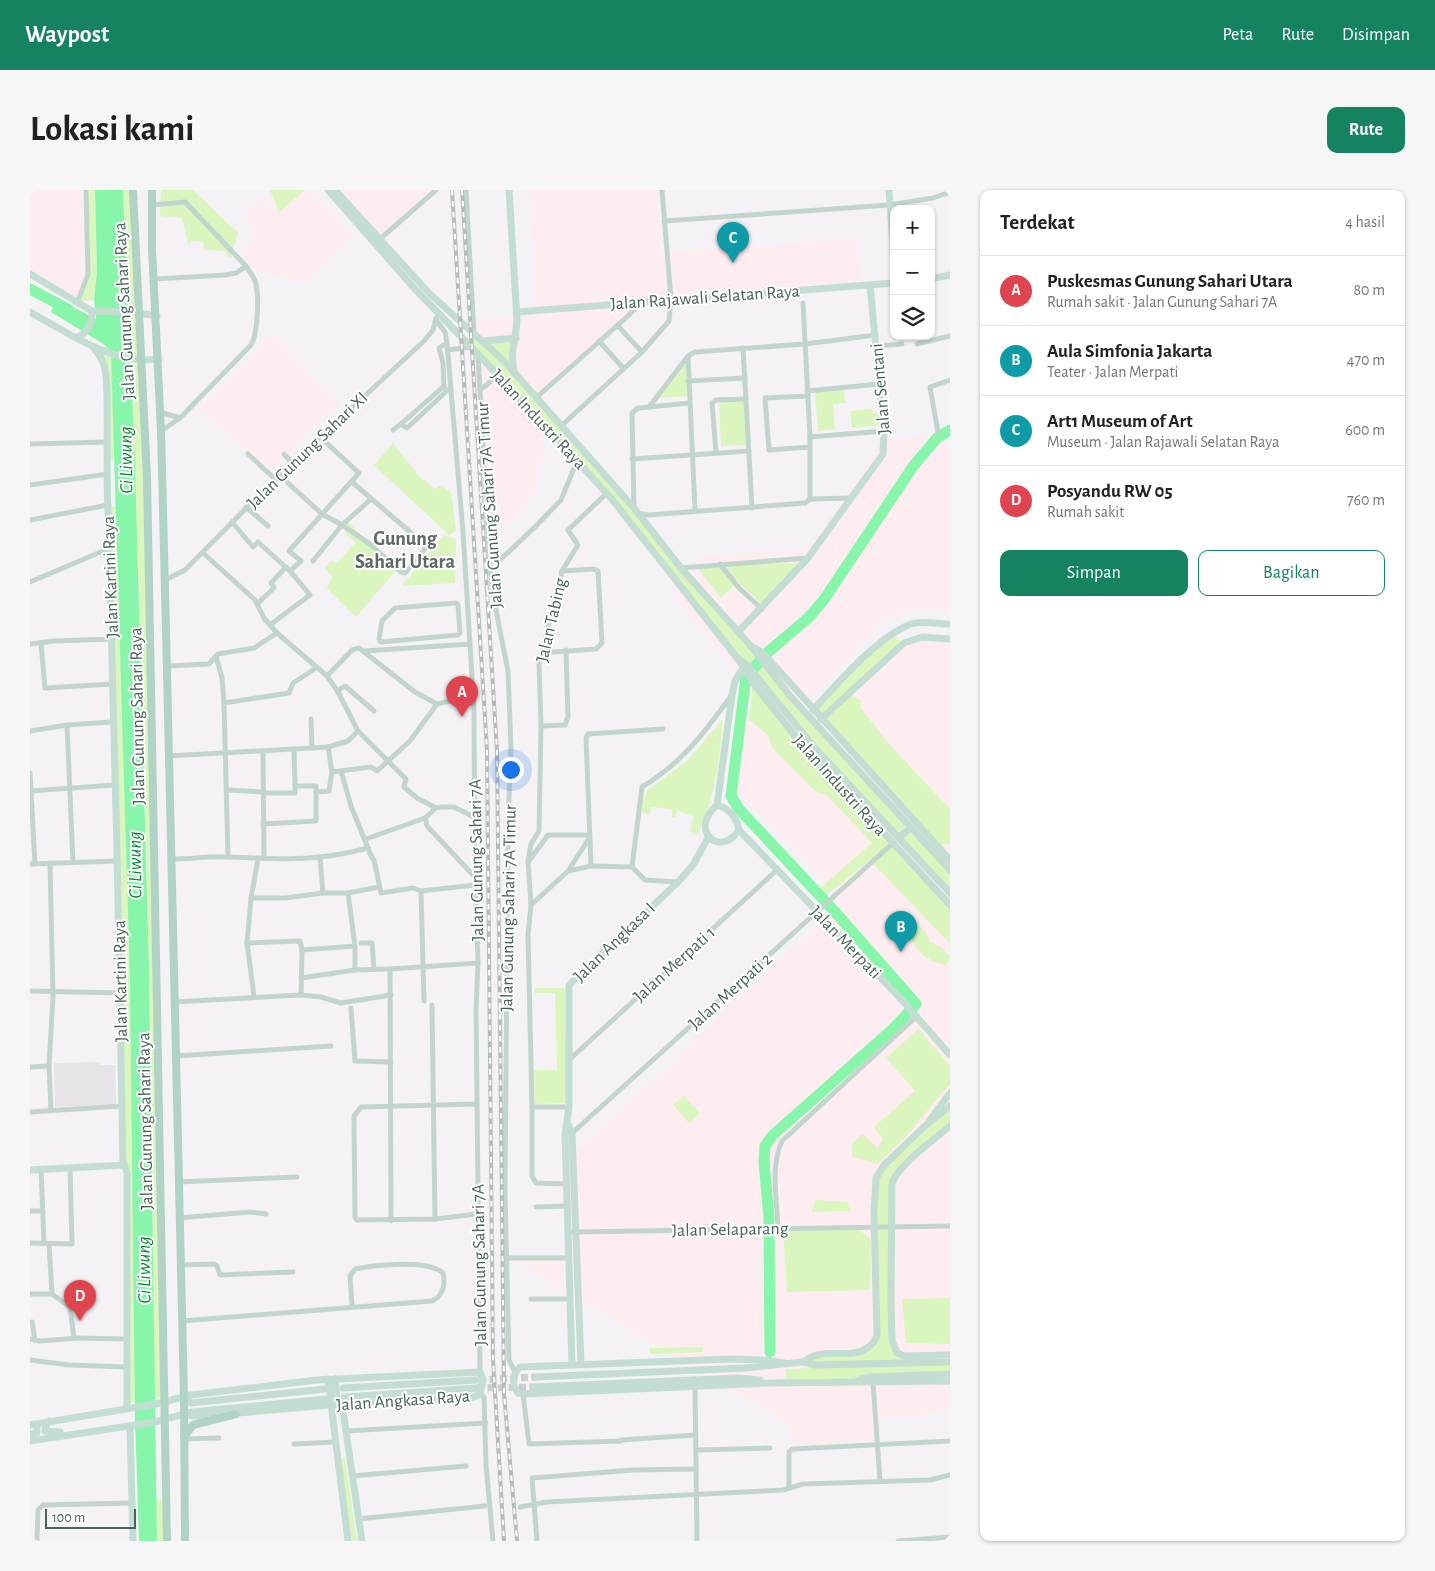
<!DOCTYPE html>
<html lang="id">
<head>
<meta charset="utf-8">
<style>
  :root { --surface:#fff; --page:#f6f6f6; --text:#202124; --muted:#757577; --line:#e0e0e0; --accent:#158361 }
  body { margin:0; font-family:"Alegreya Sans",sans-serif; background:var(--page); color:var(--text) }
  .controls { position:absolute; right:15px; top:15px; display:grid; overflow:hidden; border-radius:10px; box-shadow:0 1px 4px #0004 }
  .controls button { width:45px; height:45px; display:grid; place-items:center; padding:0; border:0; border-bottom:1px solid var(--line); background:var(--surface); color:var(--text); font:25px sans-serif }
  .scale { position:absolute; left:15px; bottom:12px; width:91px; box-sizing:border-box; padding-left:5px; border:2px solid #486357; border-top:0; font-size:14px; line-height:18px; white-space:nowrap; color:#486357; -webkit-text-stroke:4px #fff; paint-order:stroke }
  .you { position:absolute; left:480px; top:579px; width:18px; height:18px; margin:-12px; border:4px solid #fff; border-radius:50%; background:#1a73e8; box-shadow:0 0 0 8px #1a73e833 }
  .badge { display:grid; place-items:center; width:32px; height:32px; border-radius:50%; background:var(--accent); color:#fff; font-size:16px; font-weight:700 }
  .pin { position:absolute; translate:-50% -41px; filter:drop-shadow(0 1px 2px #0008) }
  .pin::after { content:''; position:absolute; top:26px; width:18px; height:15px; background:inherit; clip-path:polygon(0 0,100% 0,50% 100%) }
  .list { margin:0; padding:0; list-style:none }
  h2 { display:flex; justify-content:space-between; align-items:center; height:65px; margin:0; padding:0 20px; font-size:21px }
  h2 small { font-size:16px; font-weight:400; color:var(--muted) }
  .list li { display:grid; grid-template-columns:32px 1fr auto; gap:15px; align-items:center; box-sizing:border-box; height:70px; padding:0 20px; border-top:1px solid var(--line) }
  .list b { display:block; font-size:19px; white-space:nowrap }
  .list p { margin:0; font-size:16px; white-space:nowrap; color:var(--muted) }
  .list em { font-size:16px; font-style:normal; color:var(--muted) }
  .actions { display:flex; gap:10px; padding:15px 20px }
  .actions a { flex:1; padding:11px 0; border:1px solid var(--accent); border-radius:10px; text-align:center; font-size:18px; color:var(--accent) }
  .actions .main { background:var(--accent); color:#fff }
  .icon { flex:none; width:28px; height:28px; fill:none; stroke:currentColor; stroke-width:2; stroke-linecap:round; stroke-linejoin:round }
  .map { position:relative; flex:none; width:920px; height:1351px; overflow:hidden; border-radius:10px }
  header { display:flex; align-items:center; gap:30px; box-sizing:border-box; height:70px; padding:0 25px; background:var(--accent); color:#fff }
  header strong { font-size:24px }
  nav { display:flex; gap:28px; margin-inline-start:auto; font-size:18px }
  .intro { display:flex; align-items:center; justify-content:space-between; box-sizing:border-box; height:120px; padding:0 30px }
  h1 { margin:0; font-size:35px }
  .button { padding:12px 22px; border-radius:10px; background:var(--accent); color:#fff; font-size:18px; font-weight:700 }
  main { display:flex; gap:30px; padding:0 30px }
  aside { flex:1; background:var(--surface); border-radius:10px; box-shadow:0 1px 4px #0004 }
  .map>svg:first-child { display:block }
  .commercial { fill:#feedf0 }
  .education { fill:#e6e4e6 }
  .green { fill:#daf5be }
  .water { fill:#87f6ab }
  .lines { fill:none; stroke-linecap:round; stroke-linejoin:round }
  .river { stroke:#87f6ab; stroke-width:11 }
  .street-tunnel { stroke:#cacece; stroke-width:5; stroke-dasharray:5 2.5; stroke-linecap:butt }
  .secondary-tunnel { stroke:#cacece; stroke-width:7; stroke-dasharray:7 3.5; stroke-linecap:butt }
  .street { stroke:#c2d5cd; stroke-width:5 }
  .secondary { stroke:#c4ddd3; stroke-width:7 }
  .primary { stroke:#b0d3c5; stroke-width:8 }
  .rail-casing { stroke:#b4bdbb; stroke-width:4 }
  .rail { stroke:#fff; stroke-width:2; stroke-dasharray:5.5; stroke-linecap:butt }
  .labels { text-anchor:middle; stroke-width:4; stroke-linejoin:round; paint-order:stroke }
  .street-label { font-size:18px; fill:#486357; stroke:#fff }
  .water-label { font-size:19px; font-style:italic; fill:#058930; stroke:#fff }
  .quarter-label { font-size:20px; font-weight:bold; fill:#5e6865; stroke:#fff }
</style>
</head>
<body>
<header>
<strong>Waypost</strong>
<nav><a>Peta</a><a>Rute</a><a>Disimpan</a></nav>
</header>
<div class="intro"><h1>Lokasi kami</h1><a class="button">Rute</a></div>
<main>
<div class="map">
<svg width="920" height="1351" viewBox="0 0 920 1351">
  <rect width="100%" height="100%" fill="#f5f2f5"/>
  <g class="commercial">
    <polygon points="0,0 55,0 58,84 48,111 0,84"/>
    <polygon points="273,0 281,0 324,45 274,93 225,80 213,64 224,42 213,26 233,8 249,21"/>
    <polygon points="305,0 406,0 351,49"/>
    <polygon points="499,0 628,0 631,63 827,49 832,96 605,116 520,196 512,235 514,261 503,304 480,331 453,346 440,131 507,125"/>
    <polygon points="242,143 307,213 242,280 169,219"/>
    <polygon points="886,245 920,257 920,421 880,420 862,426 848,435 750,541 920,711 920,1220 850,1229 852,1250 761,1257 761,1235 477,1066 536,1065 531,977 813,711 707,601 722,511 700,474 644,407 671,366 778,359 854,251"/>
    <polygon points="892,448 920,450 920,670 791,529 874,454"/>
  </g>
  <polygon class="education" points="69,872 70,875 85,875 86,914 25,917 24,873"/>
  <g class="green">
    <polygon points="56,0 65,0 67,82 64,110 48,111 58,84"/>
    <path d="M93,0H103L113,178L136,1206L124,1208C123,805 111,402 93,0Z"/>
    <polygon points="131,0 163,0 208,43 201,68 197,66 196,61 175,60 173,52 160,51 159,58 152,28 130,26"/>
    <polygon points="240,0 275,0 249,22"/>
    <polygon points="444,144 452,151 486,148 484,182 728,467 920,680 920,703 784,557 577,303 441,156"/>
    <polygon points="68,162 81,163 86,270 78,270 75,180"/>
    <polygon points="656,173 658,206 629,208"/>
    <polygon points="814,200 815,213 803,214 805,239 788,241 785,202"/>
    <polygon points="714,209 716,255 691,256 689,210"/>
    <polygon points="842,219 843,224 849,222 849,235 822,238 820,221"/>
    <polygon points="363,253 389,286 405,299 410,295 421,302 426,340 419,345 344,275"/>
    <polygon points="79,317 87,317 101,807 106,1211 97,1214 97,983"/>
    <polygon points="318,332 367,379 326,427 297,398 302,387 295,378 300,371 307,373 326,352 316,344 314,336"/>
    <polygon points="414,345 426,349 425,393 372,396"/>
    <polygon points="768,373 731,413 708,392 691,408 667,377"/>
    <polygon points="864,444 872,454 819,504 831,511 830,517 859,554 920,619 920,654 906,655 783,520 817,482"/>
    <polygon points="723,493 770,552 920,714 920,753 841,672 854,659 791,709 787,701 842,653 798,606 785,601 742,558 738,545 719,530"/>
    <path d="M693,529C689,575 686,601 668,644L660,641L664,627L648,620L645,627H642V619L621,617L620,625L613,623L611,614L618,600L657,571Z"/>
    <path d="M880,727L896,742L900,752L911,757L920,767L916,775C891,770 876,753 880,727Z"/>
    <polygon points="505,798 535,798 537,913 505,914 504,880 527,880 525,803 505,803"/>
    <path d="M888,839L920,876V895C907,907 900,918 889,931C877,947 862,960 847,974L822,966V954L832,944L848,958L853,949L844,937L885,901L856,868Z"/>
    <polygon points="654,906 670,923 659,933 643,915"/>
    <polygon points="920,916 920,936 865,986 863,1153 867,1163 893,1166 900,1173 920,1172 920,1184 825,1191 756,1192 756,1179 826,1176 773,1172 786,1165 831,1162 847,1146 846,1036 850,981"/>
    <polygon points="786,1010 817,1012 822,1021 781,1022"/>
    <polygon points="753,1040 829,1040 841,1049 840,1100 757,1102"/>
    <polygon points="920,1108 920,1154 876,1153 872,1109"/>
    <polygon points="673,1157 673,1162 620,1164 620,1158"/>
    <polygon points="315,1268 327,1351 322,1351 310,1269"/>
    <polygon points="126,1310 137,1310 137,1351 127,1351"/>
  </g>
  <polygon class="water" points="65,0 93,0 105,275 119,778 127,1351 109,1351 105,1229 100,789 81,163 75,155 21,122 26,108 66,129 64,110 67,82"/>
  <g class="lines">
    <g class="river">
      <polyline points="0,99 38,119"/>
      <polyline points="740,1162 739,1028 734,972 735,956 743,945 865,837 886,814 806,723 709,619 701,606 716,487 737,463 778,428 793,411 884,275 907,248 920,240"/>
    </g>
    <polyline class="street-tunnel" points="424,510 435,509"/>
    <g class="secondary-tunnel">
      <polyline points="449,1190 505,1187"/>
      <polyline points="447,1198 504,1197"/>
    </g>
    <g class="street">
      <polyline points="436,0 444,144"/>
      <path d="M122,15L155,12L216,76C220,82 224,87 226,94C229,108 228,143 221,155L150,228L131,241"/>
      <polyline points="634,31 859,15 903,8 920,2"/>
      <polyline points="350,49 406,0"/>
      <polyline points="125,89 195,85 206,83 216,76"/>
      <polyline points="48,111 58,84 56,0"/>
      <polyline points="773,113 780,247 780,309"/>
      <polyline points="406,130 415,142 417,153 433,342 444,519 445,686 448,773 446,819 450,1182"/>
      <polyline points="587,135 612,162"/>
      <polyline points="569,151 594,179"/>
      <polyline points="887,154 920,146"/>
      <polyline points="846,156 872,154"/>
      <polyline points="713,158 722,318"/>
      <polyline points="418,160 441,157"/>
      <polyline points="448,165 460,378 463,405 478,481 481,558 478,633 475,1002 479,1170 485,1182"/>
      <polyline points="658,166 665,320"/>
      <polyline points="658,191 715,188"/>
      <polyline points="414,198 413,173 409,158 417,153"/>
      <polyline points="450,199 457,195 467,184"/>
      <polyline points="777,201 849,194"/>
      <polyline points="778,206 735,208 739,260 780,257"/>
      <polyline points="507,207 598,126 610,113"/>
      <polyline points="619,217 659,213"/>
      <polyline points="130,222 150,228"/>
      <polyline points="371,234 414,196"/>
      <polyline points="531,236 612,162 639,131 641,109 632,0"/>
      <polyline points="363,240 371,234 377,238 421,197"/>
      <polyline points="908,242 900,197 920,190"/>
      <polyline points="780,247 854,241"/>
      <polyline points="0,254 77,252"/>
      <polyline points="686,263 682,213 686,210 716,209"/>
      <polyline points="218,264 245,289"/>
      <polyline points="254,264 262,273"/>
      <polyline points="602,269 719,261"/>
      <polyline points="249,285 292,324 312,335 341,309"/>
      <polyline points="0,295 78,284"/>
      <polyline points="780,309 821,308"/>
      <polyline points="216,317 238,336"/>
      <polyline points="604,317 602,223 608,218 619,217 658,166 665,162 775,154 846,145"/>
      <polyline points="608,323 618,325 775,313 780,309"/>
      <polyline points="0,330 78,315"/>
      <polyline points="202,332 223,357 228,352 260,381"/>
      <polyline points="173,363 225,410 234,428 247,443 297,486 308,502 328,541 376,589 374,597 387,608 406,618"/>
      <polyline points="470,370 506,336 531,310 547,271"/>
      <polyline points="283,371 312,335 340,354 371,382 375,383 395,359 394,354 322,292"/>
      <polyline points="690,374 709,398 732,419"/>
      <polyline points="651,378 778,368"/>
      <polyline points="135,390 155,380 245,289 394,151 403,140 406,128"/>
      <polyline points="0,392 80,358"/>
      <polygon points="426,413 428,415 430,443 428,445 351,452 349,449 352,431 365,418"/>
      <polyline points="227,414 244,398 241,393 256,377"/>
      <polyline points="240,435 280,405 260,381 271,371 259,361 329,283 290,247"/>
      <polyline points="11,453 15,498 83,494"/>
      <polyline points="0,454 24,451 83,449"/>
      <polyline points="334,461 440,454"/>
      <polyline points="511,463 566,459 572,453 568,381 564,379 532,381"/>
      <polyline points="186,466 192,488 194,513 198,667"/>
      <polyline points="137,476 179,474 188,464 224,458 247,443"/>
      <polyline points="297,486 322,460 329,458 385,502 407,514 424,510"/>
      <polyline points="307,501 315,496 344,521"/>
      <polyline points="435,509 443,508"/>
      <polyline points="194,513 259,503 263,493 286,478"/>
      <polyline points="281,529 282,558"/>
      <polyline points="37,535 43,672"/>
      <polyline points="511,536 535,535 538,527 536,460"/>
      <polyline points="0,541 37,535 82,532"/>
      <polyline points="298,557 302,582"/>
      <polyline points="264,559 265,596"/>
      <polyline points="233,561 234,669"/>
      <polyline points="139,566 298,557 318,551 328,541"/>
      <polyline points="311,581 321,616 342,668 344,670 351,703 383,698 391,701"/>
      <polyline points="0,583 5,674"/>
      <polyline points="197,600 233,602"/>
      <polyline points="0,601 84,595"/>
      <polyline points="233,603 265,603 265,596 286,596 286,602 299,601 302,582 341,577 347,581 380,551 407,514"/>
      <polyline points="395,628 397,636 444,686"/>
      <polyline points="233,634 286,631 286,602"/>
      <polyline points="336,649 395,628 406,618 411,617 424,617 444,627"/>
      <path d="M142,669C161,669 180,666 200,667C251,669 287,672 338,658"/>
      <polyline points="228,669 221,708 217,753 270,751 272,760 325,756 325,780 360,779"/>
      <polyline points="499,671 518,645 558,645"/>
      <polyline points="20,673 23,806 19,876 21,921"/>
      <polyline points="0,674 88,671"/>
      <polyline points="561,676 556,548 558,544 633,539"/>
      <path d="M602,677L612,597C652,573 674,543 701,506"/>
      <polyline points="538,681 558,650"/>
      <polyline points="293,703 318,703 349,697"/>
      <polyline points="318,703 325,756"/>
      <polyline points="221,708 255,708 293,703 290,668"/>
      <polyline points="501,715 538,681 561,676 602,677 615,690 648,692"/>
      <polyline points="217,753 224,806"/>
      <polyline points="331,753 342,753 344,779"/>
      <polyline points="271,788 325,780"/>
      <polyline points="0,801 91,803"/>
      <polyline points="271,805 272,760"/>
      <polyline points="394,811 391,701 445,695"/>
      <polyline points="144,812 271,805 291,807 311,813 361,805"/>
      <polyline points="402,815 405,1029"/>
      <polyline points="321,818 325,871 361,872"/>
      <polyline points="146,866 301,856"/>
      <polyline points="540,869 748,679"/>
      <polyline points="0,877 19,876"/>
      <polyline points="502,917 539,917"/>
      <polyline points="0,922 92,916"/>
      <polyline points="541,944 863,653"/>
      <polyline points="11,979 14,1052"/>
      <polyline points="148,992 267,987"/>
      <polyline points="537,994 506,993 502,986 502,917 498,745 501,715 498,671 501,654 509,641 511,536 509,473 532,381 548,355 538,340 577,303"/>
      <polyline points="506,1017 537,1016"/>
      <polyline points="0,1021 13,1021"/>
      <polyline points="447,1024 405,1029 327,1030 325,1027 324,926 331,917 447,914"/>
      <polyline points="149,1028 219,1022 236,1024"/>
      <polyline points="361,1031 360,779 448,773"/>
      <path d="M748,1038C747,1010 740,977 752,951L887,826"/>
      <polyline points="543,1042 920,1036"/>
      <polyline points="0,1053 42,1054 40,977"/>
      <polyline points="19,1054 22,1104"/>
      <polyline points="479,1068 539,1068"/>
      <polyline points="150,1075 184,1074 187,1076 190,1085 263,1082"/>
      <polyline points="0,1104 22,1104"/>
      <polyline points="22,1104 40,1117 44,1148"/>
      <polyline points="501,1109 540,1109"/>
      <path d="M152,1131L402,1111C413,1106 416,1094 413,1083C397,1069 346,1075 325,1079L320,1086L322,1116"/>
      <polyline points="2,1132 5,1150"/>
      <polyline points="0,1149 10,1151 48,1148 97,1149"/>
      <polyline points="0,1170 39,1175 97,1177"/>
      <polyline points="843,1193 850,1291"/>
      <polyline points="665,1197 667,1351"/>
      <polyline points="450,1204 454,1207 456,1275 463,1351"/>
      <polyline points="493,1204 499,1254 591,1251 591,1250 666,1245"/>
      <polyline points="316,1241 456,1233"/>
      <polyline points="153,1249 189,1248"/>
      <polyline points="264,1254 305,1252"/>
      <polyline points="666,1260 740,1258"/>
      <polyline points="322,1286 436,1276"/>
      <polyline points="759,1298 759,1262 762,1259 920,1251"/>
      <polyline points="490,1317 517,1312 753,1300 773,1294 900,1290 920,1285"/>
      <polyline points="328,1329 455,1316"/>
      <polyline points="7,1351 8,1320 13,1315 102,1313"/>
      <polyline points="507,1351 502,1288 603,1280 666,1279"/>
      <polyline points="868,1351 920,1347"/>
    </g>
    <g class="secondary">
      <polyline points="298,0 385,99 466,183 581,308 708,469 723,493 770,552 920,715"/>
      <polyline points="305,0 399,103 475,172 604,318 651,378 721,456 761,507 920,680"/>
      <path d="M479,0L487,130C486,148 480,163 484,181"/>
      <polyline points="859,0 864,67"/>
      <polyline points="0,84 62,121 102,122 127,126"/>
      <polyline points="901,89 920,85"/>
      <path d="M0,122C39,143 82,175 129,169"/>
      <polyline points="487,122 864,93"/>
      <path d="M47,147C59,143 62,133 62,121"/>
      <polyline points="452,151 486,148"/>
      <path d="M63,157C68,163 72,168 74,175C77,186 77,199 77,212C78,247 76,283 78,318C85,536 89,753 93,971L97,983V1219"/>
      <polyline points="709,441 778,368 853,264 854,241 840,96"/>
      <polyline points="721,456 733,463 920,670"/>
      <polyline points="708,469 717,475 784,557 920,703"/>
      <path d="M783,520C808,493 847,447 881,434C893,430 908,434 920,434"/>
      <polyline points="791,529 874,453 892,447 920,449"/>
      <polyline points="687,615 702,505 705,491 712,479"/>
      <path d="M687,615C700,619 707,628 709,640C690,669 658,640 687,615Z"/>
      <polyline points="709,640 872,810 920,865"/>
      <polyline points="869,647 881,638"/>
      <polyline points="899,931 920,903"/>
      <polyline points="538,934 542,944 551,1174"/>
      <path d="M920,936C903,951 870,973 862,993L861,1109L862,1150L867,1163L874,1166L920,1165"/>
      <polyline points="0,980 94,975"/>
      <path d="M773,1172C777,1170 782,1166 787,1165C809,1160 835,1172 847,1146L844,1023L846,988L854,975L896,935L920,916"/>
      <path d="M754,1173L736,1170L700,1169L490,1177C482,1184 482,1194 488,1203L493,1204L740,1193L920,1191"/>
      <polyline points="542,1175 535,944 539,917 539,795 648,692 663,675 678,648"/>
      <polyline points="505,1187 716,1178 773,1172 785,1175 920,1172"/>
      <polyline points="298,1189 318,1351"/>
      <polyline points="305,1189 307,1209 312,1214 332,1351"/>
      <polyline points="828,1190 838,1187 920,1184"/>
      <polyline points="504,1197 708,1188 730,1190"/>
      <polyline points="313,1198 446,1190"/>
      <polyline points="154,1207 161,1213 295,1199"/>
      <polyline points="314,1207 447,1198"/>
      <polyline points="19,1231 16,1235 15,1241 30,1242"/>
      <polyline points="0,1235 126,1214 161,1205 287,1190 450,1182 453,1190 450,1204 442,1208 312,1214 173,1226 162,1226 157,1224"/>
      <polyline points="100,1236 103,1351"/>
      <polyline points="0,1244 7,1243 7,1235 3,1234"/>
      <polyline points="0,1251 125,1232 162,1222 296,1209"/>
    </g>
    <g class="primary">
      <polyline points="103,0 117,287 137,1351"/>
      <polyline points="122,0 122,59 131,241 136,440 154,1207 155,1351"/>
      <polyline points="154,1247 163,1235 206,1224"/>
    </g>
    <g class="rail-casing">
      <g id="rail">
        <polyline points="422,0 457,560 463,1170 474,1351"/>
        <polyline points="432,0 467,561 474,1204 487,1351"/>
      </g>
    </g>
    <use href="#rail" class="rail"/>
  </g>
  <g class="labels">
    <g class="street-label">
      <text transform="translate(675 107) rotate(-4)" y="6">Jalan Rajawali Selatan Raya</text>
      <text transform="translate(94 121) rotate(-93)" y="6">Jalan Gunung Sahari Raya</text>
      <text transform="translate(850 199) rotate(-95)" y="6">Jalan Sentani</text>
      <text transform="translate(509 229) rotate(47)" y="6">Jalan Industri Raya</text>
      <text transform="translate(277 260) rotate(-44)" y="6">Jalan Gunung Sahari XI</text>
      <text transform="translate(459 315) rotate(-94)" y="6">Jalan Gunung Sahari 7A Timur</text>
      <text transform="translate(80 387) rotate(-92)" y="6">Jalan Kartini Raya</text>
      <text transform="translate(521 430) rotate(-77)" y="6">Jalan Tabing</text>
      <text transform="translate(107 526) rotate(-91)" y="6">Jalan Gunung Sahari Raya</text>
      <text transform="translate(810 595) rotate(48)" y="6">Jalan Industri Raya</text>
      <text transform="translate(446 670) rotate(-91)" y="6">Jalan Gunung Sahari 7A</text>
      <text transform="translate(478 718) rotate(-89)" y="6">Jalan Gunung Sahari 7A Timur</text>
      <text transform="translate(584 752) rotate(-44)" y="6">Jalan Angkasa I</text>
      <text transform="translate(816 752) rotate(46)" y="6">Jalan Merpati</text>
      <text transform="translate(644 774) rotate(-42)" y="6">Jalan Merpati 1</text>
      <text transform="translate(90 791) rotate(-91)" y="6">Jalan Kartini Raya</text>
      <text transform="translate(700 801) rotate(-42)" y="6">Jalan Merpati 2</text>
      <text transform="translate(115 931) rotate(-91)" y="6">Jalan Gunung Sahari Raya</text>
      <text transform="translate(700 1039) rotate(-1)" y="6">Jalan Selaparang</text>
      <text transform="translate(449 1075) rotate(-91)" y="6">Jalan Gunung Sahari 7A</text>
      <text transform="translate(373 1210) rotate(-4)" y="6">Jalan Angkasa Raya</text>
    </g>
    <g class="water-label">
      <text transform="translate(95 270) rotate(-91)" y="7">Ci Liwung</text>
      <text transform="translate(104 675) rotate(-91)" y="7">Ci Liwung</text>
      <text transform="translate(113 1080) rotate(-91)" y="7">Ci Liwung</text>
    </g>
    <g class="quarter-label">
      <text x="375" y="355">Gunung<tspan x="375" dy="23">Sahari Utara</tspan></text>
    </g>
  </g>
</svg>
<div class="controls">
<button>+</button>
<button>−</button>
<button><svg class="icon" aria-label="layers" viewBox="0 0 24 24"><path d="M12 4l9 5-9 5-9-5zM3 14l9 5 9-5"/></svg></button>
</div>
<div class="scale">100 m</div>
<div class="you"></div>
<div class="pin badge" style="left:432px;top:527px;background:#e0444e">A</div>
<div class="pin badge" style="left:871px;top:762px;background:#0f9aa8">B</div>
<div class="pin badge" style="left:703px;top:73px;background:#0f9aa8">C</div>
<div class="pin badge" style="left:50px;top:1131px;background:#e0444e">D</div>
</div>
<aside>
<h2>Terdekat<small>4 hasil</small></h2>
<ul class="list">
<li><span class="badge" style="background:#e0444e">A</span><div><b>Puskesmas Gunung Sahari Utara</b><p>Rumah sakit · Jalan Gunung Sahari 7A</p></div><em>80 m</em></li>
<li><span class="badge" style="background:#0f9aa8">B</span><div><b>Aula Simfonia Jakarta</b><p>Teater · Jalan Merpati</p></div><em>470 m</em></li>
<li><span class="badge" style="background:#0f9aa8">C</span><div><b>Art1 Museum of Art</b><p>Museum · Jalan Rajawali Selatan Raya</p></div><em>600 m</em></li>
<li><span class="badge" style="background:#e0444e">D</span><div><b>Posyandu RW 05</b><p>Rumah sakit</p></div><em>760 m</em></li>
</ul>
<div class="actions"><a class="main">Simpan</a><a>Bagikan</a></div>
</aside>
</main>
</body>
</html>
